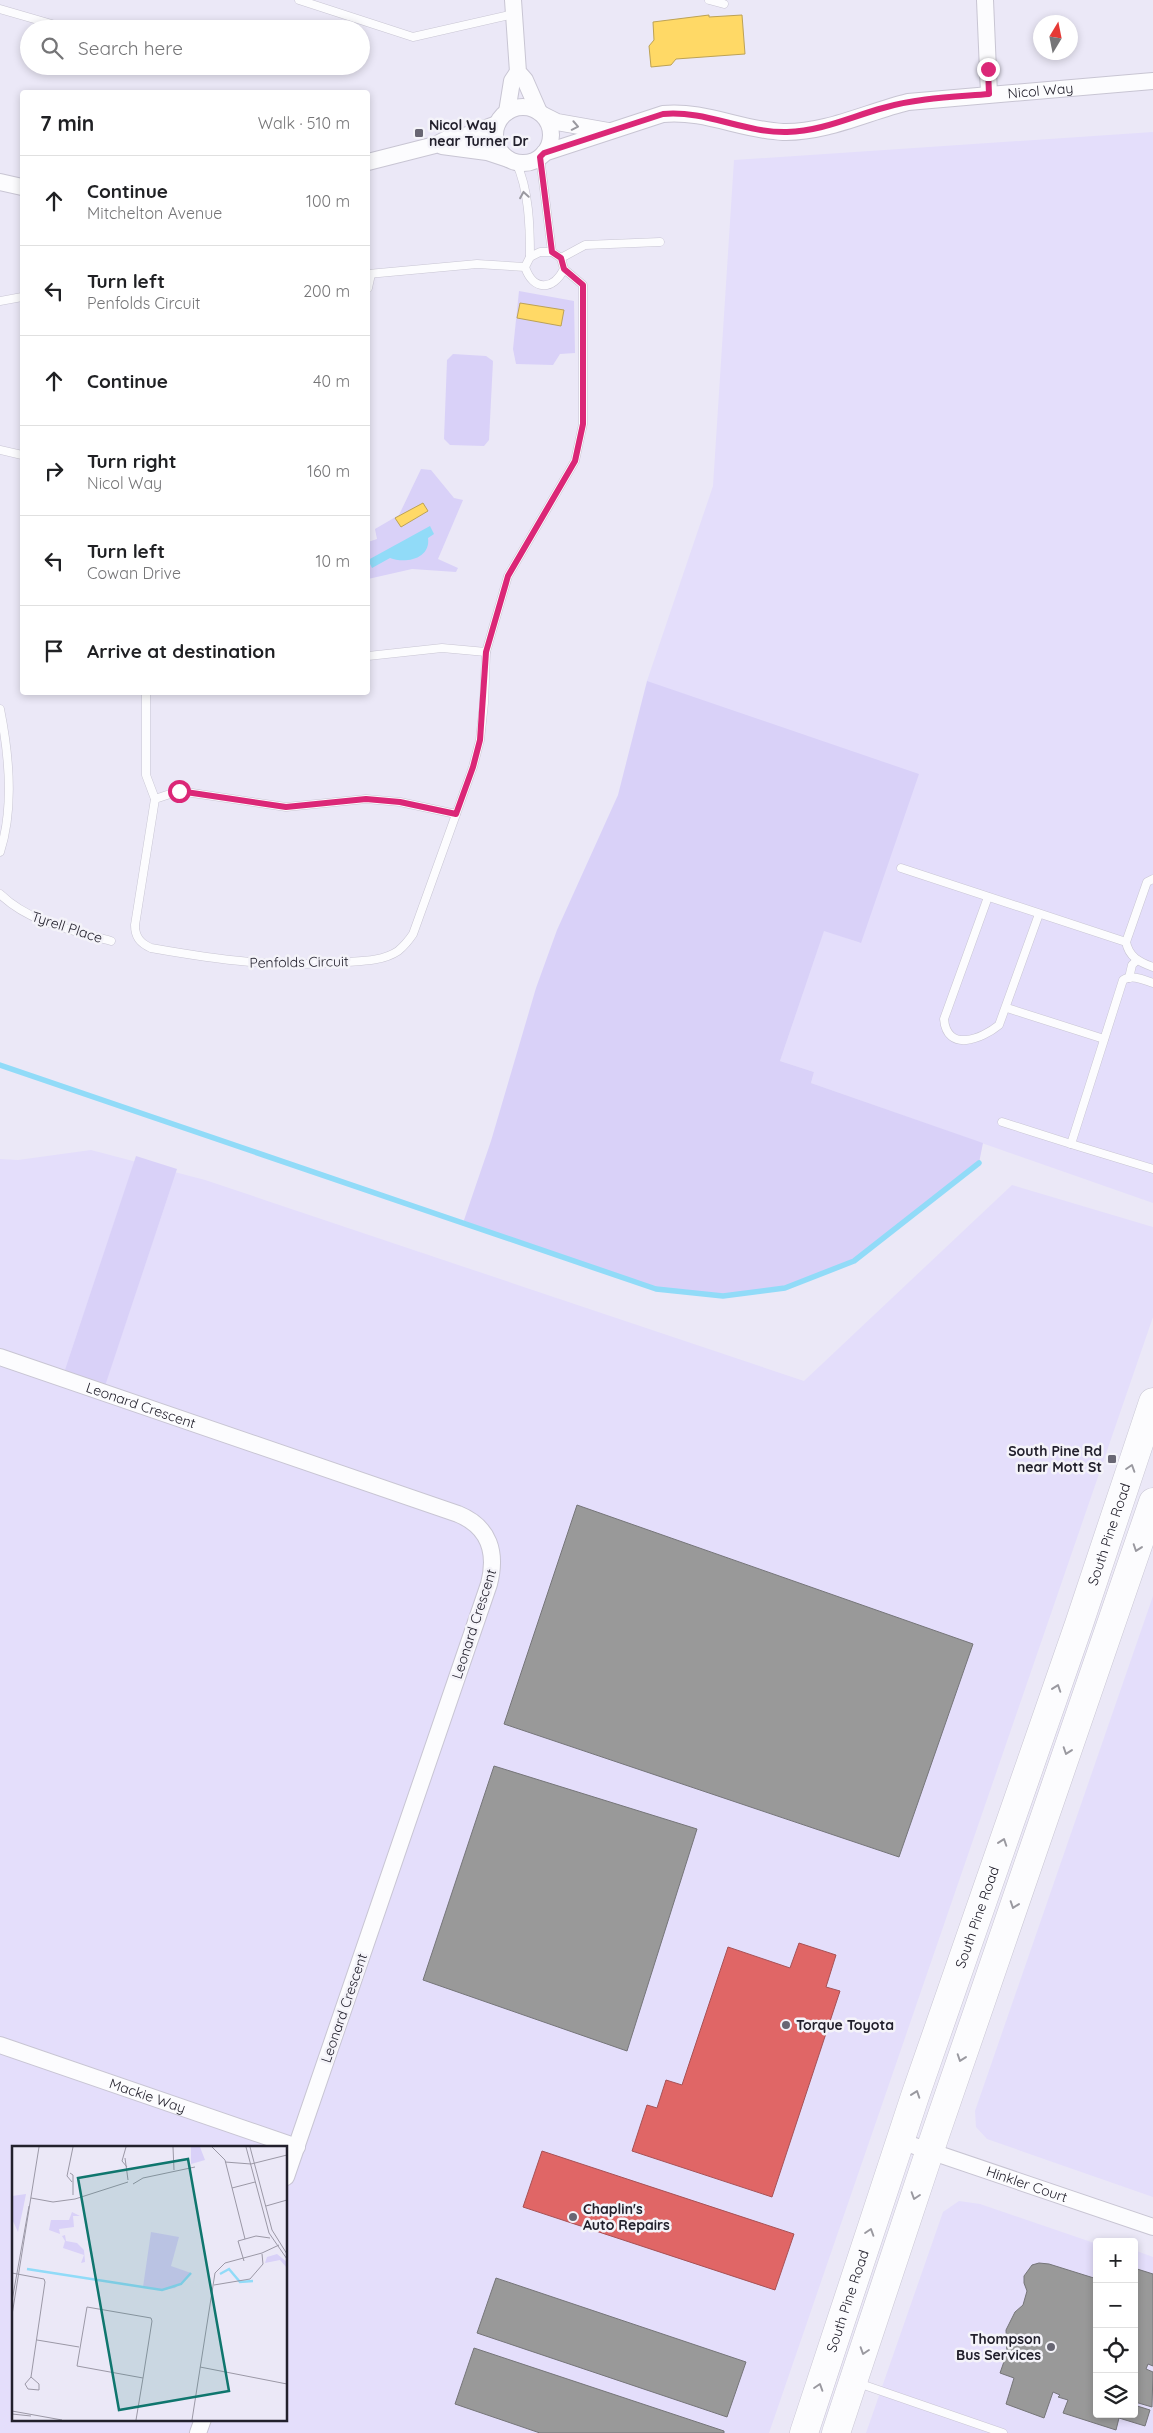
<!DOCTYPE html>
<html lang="en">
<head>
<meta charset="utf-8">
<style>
  :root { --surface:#fff; --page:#f2f2f2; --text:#202124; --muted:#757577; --line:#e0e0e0 }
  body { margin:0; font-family:Quicksand,sans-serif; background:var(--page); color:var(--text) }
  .controls { position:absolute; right:15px; bottom:15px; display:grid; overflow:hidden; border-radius:5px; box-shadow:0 2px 8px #0003 }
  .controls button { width:45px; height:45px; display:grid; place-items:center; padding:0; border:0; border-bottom:1px solid var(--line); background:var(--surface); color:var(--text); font:25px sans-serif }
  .compass { position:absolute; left:1033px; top:15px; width:45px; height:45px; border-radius:50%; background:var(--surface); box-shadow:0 2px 8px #0003; rotate:10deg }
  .stop { position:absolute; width:15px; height:15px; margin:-11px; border:4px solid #db2777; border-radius:50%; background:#fff }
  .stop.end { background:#db2777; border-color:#fff; box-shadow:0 1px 5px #0008 }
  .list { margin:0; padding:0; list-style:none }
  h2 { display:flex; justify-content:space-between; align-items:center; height:65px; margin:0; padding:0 20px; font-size:21px }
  h2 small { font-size:16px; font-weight:400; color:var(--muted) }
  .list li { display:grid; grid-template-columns:32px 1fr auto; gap:15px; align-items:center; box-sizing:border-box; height:90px; padding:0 20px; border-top:1px solid var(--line) }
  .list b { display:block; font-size:19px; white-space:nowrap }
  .list p { margin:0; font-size:16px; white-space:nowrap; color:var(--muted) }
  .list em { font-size:16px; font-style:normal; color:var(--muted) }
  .icon { flex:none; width:28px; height:28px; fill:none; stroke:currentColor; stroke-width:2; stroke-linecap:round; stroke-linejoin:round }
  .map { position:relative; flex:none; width:1153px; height:2433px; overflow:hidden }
  .search { position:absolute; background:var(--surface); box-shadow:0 2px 8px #0003; left:20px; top:20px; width:350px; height:55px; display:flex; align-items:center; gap:12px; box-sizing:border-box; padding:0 18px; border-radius:28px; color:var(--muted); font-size:19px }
  .panel { position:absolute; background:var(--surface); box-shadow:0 2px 8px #0003; left:20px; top:90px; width:350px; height:605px; border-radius:5px }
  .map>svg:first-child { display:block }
  .built { fill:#e4defb; fill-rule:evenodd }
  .green { fill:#d9d1f8 }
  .water { fill:#91dbf8 }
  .homes { fill:#ffd966; stroke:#bda255 }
  .shops { fill:#e06666; stroke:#a75155 }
  .industry { fill:#999; stroke:#757578 }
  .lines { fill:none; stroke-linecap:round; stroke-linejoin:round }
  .stream { stroke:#91dbf8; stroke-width:5.5 }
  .lane-casing { stroke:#c8c5d3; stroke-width:9 }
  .street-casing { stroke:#c8c5d3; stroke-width:18 }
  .highway-casing { stroke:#c8c5d3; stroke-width:29 }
  .lane { stroke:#fcfcfe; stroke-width:8 }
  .street { stroke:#fcfcfe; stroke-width:16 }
  .highway { stroke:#fcfcfe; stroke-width:28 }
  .oneway { stroke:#9a99a0 }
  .route { stroke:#db2777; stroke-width:6 }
  .poi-dot { fill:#686673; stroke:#f4f3f9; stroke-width:2 }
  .labels { text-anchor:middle; stroke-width:5; stroke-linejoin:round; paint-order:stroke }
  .street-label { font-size:14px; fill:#22202c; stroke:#f4f3f9 }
  .poi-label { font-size:14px; font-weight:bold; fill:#22202c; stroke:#f4f3f9; text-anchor:start }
  .inset-river { fill:none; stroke:#91dbf8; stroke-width:2.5 }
  .inset-road { fill:none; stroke:#9b98a6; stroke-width:1 }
  .view { fill:#0f766e; fill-opacity:0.15; stroke:#0f766e; stroke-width:2.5 }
  .inset-edge { fill:none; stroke:#22202c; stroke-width:2.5 }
</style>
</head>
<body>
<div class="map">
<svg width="1153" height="2433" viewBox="0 0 1153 2433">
  <rect width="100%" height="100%" fill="#ebe8f7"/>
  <g class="built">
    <polygon points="1153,132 1153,1203 811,1083 814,1072 780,1061 824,930 860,943 647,681 713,486 734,160"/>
    <path d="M91,1150L205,1180L804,1381L1012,1185L1153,1227V1317L769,2433H0V1159L18,1160ZM14,2147H286V2419H14Z"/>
    <polygon points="1153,1596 1153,2197 987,2139 976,2127 975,2111"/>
    <polygon points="959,2201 980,2204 1097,2244 1097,2414 1134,2414 1134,2250 1153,2257 1153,2433 866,2433 943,2212"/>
  </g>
  <g class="green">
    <polygon points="519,291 574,301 575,353 560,354 553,365 516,364 513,349"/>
    <polygon points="453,354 486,356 493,361 489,440 484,446 450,445 444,439 447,360"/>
    <polygon points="421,469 431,470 454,498 463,500 438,559 458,568 456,572 412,569 368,579 368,542 377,539 375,529 399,515"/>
    <polygon points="647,681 919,774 861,943 824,931 780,1061 814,1072 811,1083 983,1143 979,1163 854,1261 785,1288 723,1296 660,1289 463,1223 491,1141 536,988 557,930 618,795"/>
    <polygon points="136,1156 177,1169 103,1392 62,1379"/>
  </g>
  <path class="water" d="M430,526L434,534L428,538C431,559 405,564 390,558L372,568L368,560Z"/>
  <g class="homes">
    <polygon points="709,15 709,17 742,15 745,54 676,59 671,65 651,67 649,46 654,40 653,22"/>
    <polygon points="520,303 564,310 561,326 517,318"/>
    <polygon points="423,503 428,511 401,527 395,518"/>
  </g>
  <g class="shops">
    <polygon points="799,1943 836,1955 826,1987 840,1991 772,2197 632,2151 647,2105 657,2108 666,2080 682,2085 728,1947 790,1968"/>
    <polygon points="542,2151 794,2234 775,2290 523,2207"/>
  </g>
  <g class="industry">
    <polygon points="577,1505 973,1644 899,1857 504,1724"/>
    <polygon points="494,1766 697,1829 627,2051 423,1980"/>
    <polygon points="1039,2263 1049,2264 1097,2279 1097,2414 1134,2414 1134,2405 1150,2410 1145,2426 1119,2418 1116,2430 1063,2413 1068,2400 1058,2397 1060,2395 1053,2392 1044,2418 1006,2404 1014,2378 1000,2373 1007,2353 1006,2330 1015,2312 1023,2305 1027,2291 1024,2283 1024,2276 1032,2265"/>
    <polygon points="1134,2268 1153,2274 1153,2366 1148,2364 1146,2369 1153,2372 1152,2407 1135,2402 1134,2403"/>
    <polygon points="496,2278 746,2362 727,2417 477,2333"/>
    <polygon points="474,2348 724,2431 724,2433 540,2433 455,2404"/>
  </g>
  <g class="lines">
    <polyline class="stream" points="0,1065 656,1289 723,1296 785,1288 854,1261 979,1163"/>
    <g class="lane-casing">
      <g id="lane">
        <polyline points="299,0 413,37 514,14"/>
        <polyline points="709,0 724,4"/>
        <polyline points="0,9 69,29"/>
        <polyline points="540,157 552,252"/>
        <path d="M516,162C529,190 530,226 530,257"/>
        <path d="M540,252H552L561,258L564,269C553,291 533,291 525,267L530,257Z"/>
        <polyline points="561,258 585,245 660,242"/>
        <polyline points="368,274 477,264 525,267"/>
        <polyline points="368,288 371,274"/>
        <polyline points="0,301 22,297"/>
        <polyline points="0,450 22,455"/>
        <polyline points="368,656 442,648 486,652"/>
        <path d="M146,692V775L155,799L135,925C135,937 140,943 151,948C219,960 276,968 346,962C363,961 383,961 398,951C404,946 409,940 413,934L473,767L480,740L484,703L486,652L508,576L575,461L583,424V285L564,269"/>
        <path d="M0,709C9,754 14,809 0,852"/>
        <polyline points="155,799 179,791 286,807 366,799 400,802 456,814"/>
        <polyline points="901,868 1126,942"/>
        <path d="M1153,879L1147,882L1126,942C1129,957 1139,962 1153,967"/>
        <path d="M0,894C30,923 72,930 111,941"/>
        <path d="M988,897L944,1019C947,1053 982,1039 999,1025L1039,914"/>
        <polyline points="1129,978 1132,965 1137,960"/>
        <path d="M1153,983C1144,980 1132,974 1123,980L1071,1144L1153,1169"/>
        <polyline points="1007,1008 1104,1039"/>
        <polyline points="1002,1122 1071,1144"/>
        <polyline points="858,2383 1003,2433"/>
      </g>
    </g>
    <g class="street-casing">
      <g id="street">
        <polyline points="513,0 518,72 525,80 539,112"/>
        <polyline points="985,0 989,94"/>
        <circle cx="523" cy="135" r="28"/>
        <polyline points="507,112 512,81 518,72"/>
        <polyline points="543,115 557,122 608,131"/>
        <polyline points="442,146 487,152 508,159"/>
        <path id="s1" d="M544,153L663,114C705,110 741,130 783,132C826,133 867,112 908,102L1153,81"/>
        <polyline points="368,162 435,145 449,138 462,137 497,124"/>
        <polyline points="0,182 22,187"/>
        <path id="s2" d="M0,1357L458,1514C490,1527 497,1553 489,1584L286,2177"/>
        <path id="s3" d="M0,2045L297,2147"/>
        <path id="s4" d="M900,2141L1153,2227"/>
        <polyline points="198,2433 203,2419"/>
      </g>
    </g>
    <g class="highway-casing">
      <g id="highway">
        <path id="s5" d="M804,2433L915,2096L1079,1624L1153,1402"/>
        <polyline points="836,2433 930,2150 1153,1502"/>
      </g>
    </g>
    <use href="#lane" class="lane"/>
    <use href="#street" class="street"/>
    <use href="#highway" class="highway"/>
  </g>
  <defs><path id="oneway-chevron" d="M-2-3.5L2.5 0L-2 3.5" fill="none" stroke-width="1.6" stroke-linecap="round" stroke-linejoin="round" transform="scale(1.25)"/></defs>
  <g class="oneway">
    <use href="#oneway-chevron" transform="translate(575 126) rotate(11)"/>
    <use href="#oneway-chevron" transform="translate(524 195) rotate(-99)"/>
    <use href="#oneway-chevron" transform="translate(1131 1468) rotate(-72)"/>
    <use href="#oneway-chevron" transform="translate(1137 1548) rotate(109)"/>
    <use href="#oneway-chevron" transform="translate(1057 1688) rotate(-71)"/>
    <use href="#oneway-chevron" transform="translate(1067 1751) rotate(109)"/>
    <use href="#oneway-chevron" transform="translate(1003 1842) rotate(-71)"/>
    <use href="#oneway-chevron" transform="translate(1014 1905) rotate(109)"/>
    <use href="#oneway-chevron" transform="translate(961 2058) rotate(109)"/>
    <use href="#oneway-chevron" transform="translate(916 2094) rotate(-71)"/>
    <use href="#oneway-chevron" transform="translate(915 2196) rotate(108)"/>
    <use href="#oneway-chevron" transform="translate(870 2232) rotate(-72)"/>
    <use href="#oneway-chevron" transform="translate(864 2351) rotate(108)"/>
    <use href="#oneway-chevron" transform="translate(819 2387) rotate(-72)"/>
  </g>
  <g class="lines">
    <path class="route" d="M179,791L286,807L366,799L400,802L456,814L473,767L480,740L486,652L508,576L575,461L583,424V285L564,269L561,258L552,252L540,157L544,153L663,114C706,110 744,133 787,132C822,131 850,117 883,108C917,98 954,97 989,94L988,69"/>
  </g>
  <g class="poi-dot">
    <rect x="414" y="128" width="10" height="10" rx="2.5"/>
    <rect x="1107" y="1454" width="10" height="10" rx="2.5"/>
    <circle cx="786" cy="2025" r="5"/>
    <circle cx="573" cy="2217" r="5"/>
    <circle cx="1051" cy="2347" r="5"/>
  </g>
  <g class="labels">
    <g class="street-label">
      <text dy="5" stroke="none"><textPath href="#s1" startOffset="509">Nicol Way</textPath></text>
      <text transform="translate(67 927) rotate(18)" y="5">Tyrell Place</text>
      <text transform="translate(299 962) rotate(-1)" y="5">Penfolds Circuit</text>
      <text dy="5" stroke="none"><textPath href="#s2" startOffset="149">Leonard Crescent</textPath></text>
      <text dy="5" stroke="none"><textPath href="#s5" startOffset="949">South Pine Road</textPath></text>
      <text transform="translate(474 1624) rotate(-72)" y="5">Leonard Crescent</text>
      <text dy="5" stroke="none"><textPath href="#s5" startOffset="544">South Pine Road</textPath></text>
      <text transform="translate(344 2008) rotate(-71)" y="5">Leonard Crescent</text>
      <text dy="5" stroke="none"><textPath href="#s3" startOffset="156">Mackie Way</textPath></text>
      <text dy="5" stroke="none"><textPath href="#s4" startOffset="134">Hinkler Court</textPath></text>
      <text dy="5" stroke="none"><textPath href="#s5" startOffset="139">South Pine Road</textPath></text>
    </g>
    <g class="poi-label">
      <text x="429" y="130">Nicol Way<tspan x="429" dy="16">near Turner Dr</tspan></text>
      <text x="1102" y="1456" text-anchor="end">South Pine Rd<tspan x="1102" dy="16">near Mott St</tspan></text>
      <text x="796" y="2030">Torque Toyota</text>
      <text x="583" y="2214">Chaplin's<tspan x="583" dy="16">Auto Repairs</tspan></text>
      <text x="1041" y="2344" text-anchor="end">Thompson<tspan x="1041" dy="16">Bus Services</tspan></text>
    </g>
  </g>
  <g transform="translate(12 2146)">
    <rect width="275" height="275" fill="#ebe8f7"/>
    <path d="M179,1H188L193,14L179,18ZM14,48L11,63L6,86L0,73V50ZM60,66L68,70H61L62,81L47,83L48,88L37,84L39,74H57ZM139,86L167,91L159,120L179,127L163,142L151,144L131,141ZM53,89L54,95L65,97L72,104L73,116L69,117L72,109L51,102L53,95L50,90ZM265,108L275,116V122L268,114L253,117L255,111Z" fill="#d9d1f8"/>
    <path class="inset-river" d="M15,123L150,144L169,138L179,127M208,128L217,123L228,136L241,135"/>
    <path class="inset-road" d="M114,1L110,15L115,21M161,1L162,24M200,1L213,14L233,93M234,1L257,87L275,113M238,1L260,84L275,108M113,12L116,34M213,16L239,18L275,9M58,27L61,29V49M60,36L55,30L61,1M121,38L131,32L183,21M220,42L243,36M19,52L41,56L63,53L116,36M254,60L275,54M232,115L226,95L244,90L258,92M0,127L32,133L33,136L19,231L13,238L16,243L27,244V238L19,231M202,139L238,133L251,118L250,108M0,155L17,60M0,169L27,1M25,194L67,201M188,221L275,238M0,265L50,274M0,268L19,270M124,274L131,232L140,175L139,172L75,161L65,220L131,232M180,274L203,127L213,117L250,107L267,99"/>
    <path class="view" d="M176,13L217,245L107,264L66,32Z"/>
    <rect width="275" height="275" class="inset-edge"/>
  </g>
</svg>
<div class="controls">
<button>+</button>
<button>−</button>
<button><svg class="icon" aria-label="locate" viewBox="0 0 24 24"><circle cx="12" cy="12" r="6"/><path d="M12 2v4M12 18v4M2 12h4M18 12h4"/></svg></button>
<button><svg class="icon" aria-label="layers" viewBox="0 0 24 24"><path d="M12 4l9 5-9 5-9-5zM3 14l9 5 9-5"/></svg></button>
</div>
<svg class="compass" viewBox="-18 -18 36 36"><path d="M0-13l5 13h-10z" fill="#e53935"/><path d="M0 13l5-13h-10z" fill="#757577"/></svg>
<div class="stop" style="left:179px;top:791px"></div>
<div class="stop end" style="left:988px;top:69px"></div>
<div class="search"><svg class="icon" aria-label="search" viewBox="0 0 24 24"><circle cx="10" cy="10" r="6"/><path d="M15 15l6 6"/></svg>Search here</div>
<section class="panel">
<h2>7 min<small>Walk · 510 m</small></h2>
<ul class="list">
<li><svg class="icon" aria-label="ahead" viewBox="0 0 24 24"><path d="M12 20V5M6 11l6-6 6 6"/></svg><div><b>Continue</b><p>Mitchelton Avenue</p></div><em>100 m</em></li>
<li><svg class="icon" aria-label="left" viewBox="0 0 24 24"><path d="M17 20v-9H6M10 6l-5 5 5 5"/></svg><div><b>Turn left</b><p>Penfolds Circuit</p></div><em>200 m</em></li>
<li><svg class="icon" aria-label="ahead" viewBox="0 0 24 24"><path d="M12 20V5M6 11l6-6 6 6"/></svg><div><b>Continue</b></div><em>40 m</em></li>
<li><svg class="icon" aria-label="right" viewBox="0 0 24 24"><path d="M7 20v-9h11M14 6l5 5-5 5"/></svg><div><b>Turn right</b><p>Nicol Way</p></div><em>160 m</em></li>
<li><svg class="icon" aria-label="left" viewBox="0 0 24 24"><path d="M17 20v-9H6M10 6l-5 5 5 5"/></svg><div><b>Turn left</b><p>Cowan Drive</p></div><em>10 m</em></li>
<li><svg class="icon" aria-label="arrive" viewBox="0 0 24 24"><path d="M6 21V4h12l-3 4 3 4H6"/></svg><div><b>Arrive at destination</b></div></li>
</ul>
</section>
</div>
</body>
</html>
